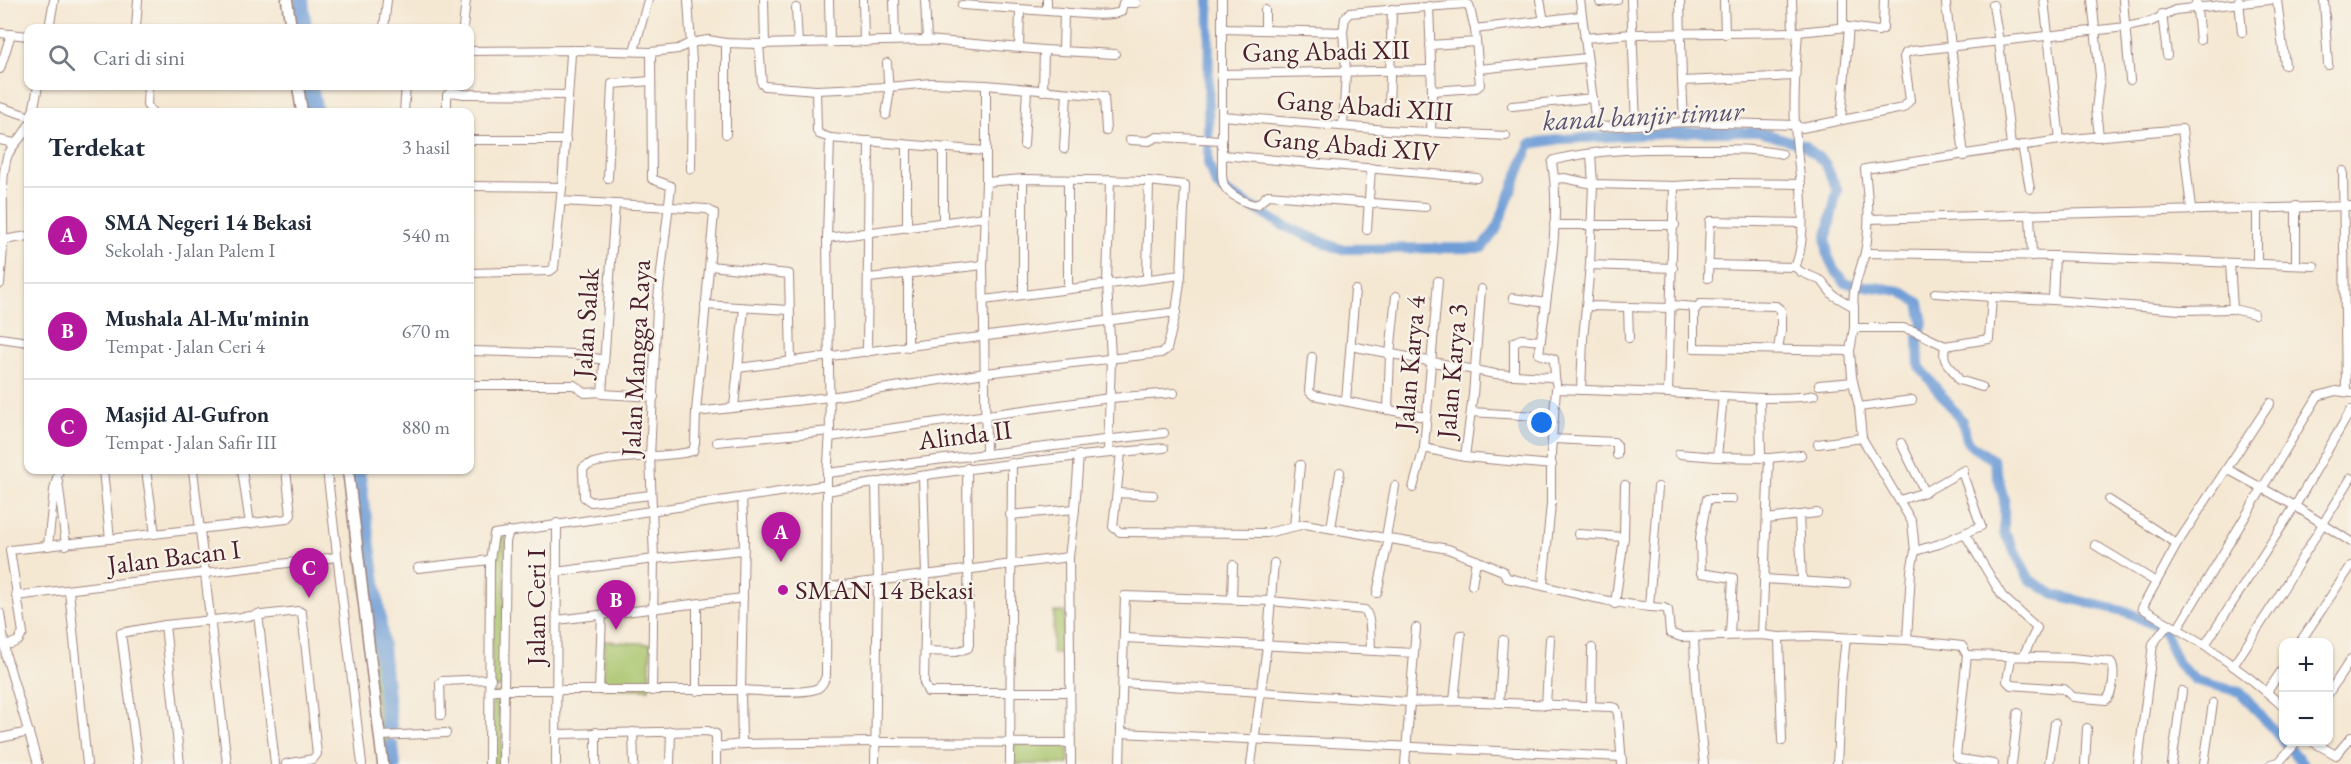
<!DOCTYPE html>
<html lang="id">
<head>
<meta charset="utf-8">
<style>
  :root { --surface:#fff; --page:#f6f6f7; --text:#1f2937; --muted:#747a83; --line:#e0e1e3; --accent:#b5179e }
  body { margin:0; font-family:"EB Garamond",serif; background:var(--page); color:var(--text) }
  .controls { position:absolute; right:18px; bottom:18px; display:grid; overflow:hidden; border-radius:12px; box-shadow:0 2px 4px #0004 }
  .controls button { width:54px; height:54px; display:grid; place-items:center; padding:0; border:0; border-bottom:2px solid var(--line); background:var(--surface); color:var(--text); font:30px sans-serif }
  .you { position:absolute; left:1542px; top:423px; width:21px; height:21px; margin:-15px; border:4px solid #fff; border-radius:50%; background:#1a73e8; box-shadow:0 0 0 9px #1a73e833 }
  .badge { display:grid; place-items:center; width:39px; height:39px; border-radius:50%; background:var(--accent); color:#fff; font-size:20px; font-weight:700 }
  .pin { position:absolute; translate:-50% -50px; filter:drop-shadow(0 2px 3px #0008) }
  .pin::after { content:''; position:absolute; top:32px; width:21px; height:18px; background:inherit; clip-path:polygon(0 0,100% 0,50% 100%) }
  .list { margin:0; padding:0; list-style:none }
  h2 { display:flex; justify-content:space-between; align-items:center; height:78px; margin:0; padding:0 24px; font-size:26px }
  h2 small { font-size:20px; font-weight:400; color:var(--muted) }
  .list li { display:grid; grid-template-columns:39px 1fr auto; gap:18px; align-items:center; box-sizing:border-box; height:96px; padding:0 24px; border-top:2px solid var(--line) }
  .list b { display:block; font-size:22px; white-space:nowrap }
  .list p { margin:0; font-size:20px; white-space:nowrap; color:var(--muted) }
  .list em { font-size:20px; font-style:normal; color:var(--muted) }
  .icon { flex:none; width:33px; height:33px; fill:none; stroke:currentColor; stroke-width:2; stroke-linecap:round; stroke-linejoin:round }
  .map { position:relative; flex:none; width:2351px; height:764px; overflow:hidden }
  .search { position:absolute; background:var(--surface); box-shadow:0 2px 4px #0004; left:24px; top:24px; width:450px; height:66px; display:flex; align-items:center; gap:15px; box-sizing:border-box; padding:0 21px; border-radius:12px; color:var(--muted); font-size:22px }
  .panel { position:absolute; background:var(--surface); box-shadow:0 2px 4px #0004; left:24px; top:108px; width:450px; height:366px; border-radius:12px }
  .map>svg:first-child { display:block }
  .grass { fill:url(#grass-dots); stroke:#79724c; stroke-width:1.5 }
  .park { fill:#a8c56c; stroke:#79724c; stroke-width:1.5 }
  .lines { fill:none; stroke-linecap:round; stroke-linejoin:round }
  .canal { stroke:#6e9dd7; stroke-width:10 }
  .river { stroke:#6e9dd7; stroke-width:16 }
  .minor-casing { stroke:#a0847f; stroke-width:10 }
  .tertiary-casing { stroke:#a0847f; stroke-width:13 }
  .minor { stroke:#fff; stroke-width:8 }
  .tertiary { stroke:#fff; stroke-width:10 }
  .poi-dot { fill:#b5179e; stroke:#f7f3e8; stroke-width:2 }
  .labels { text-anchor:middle; stroke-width:4.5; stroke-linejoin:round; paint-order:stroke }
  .street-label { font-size:27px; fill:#4a1f2b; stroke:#f7f3e8 }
  .poi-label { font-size:27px; fill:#4a1f2b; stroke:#f7f3e8; text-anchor:start }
  .water-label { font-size:28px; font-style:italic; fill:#585170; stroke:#f7f3e8 }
</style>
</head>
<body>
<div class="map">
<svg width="2351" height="764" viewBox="0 0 2351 764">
  <defs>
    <pattern id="grass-dots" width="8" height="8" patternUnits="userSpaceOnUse" patternTransform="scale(1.5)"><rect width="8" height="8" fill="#a8c56c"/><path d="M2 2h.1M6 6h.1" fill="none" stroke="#8b9f59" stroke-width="1.8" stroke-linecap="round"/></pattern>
  </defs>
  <rect width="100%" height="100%" fill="#f7f3e8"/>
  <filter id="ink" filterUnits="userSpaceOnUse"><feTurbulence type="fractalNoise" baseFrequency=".0167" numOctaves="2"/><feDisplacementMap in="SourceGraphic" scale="12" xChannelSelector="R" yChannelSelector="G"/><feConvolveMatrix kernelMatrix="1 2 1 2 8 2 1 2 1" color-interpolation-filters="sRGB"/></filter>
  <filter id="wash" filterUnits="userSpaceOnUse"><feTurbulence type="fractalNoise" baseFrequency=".008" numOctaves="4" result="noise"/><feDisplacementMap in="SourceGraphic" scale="24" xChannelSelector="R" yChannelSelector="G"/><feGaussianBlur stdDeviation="1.35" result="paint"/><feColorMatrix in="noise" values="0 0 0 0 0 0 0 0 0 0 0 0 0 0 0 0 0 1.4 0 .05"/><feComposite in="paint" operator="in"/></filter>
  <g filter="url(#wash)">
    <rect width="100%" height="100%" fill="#f5e8d3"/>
    <polygon class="grass" points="348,470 357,470 378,617 393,764 383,764"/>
    <g class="park">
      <polygon points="506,533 503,687 492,688 491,561 495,536"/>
      <polygon points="1054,612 1065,612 1064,653 1052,653"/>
      <polygon points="604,641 651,644 649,689 602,688"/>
      <polygon points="503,692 502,764 491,764 492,693"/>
      <polygon points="1011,744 1068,744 1069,764 1011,764"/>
    </g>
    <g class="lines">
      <polyline class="canal" points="1209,0 1208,163 1217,186 1284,226 1340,249 1482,248 1496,230 1530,144 1562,139 1699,132 1760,132 1804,145 1825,163 1837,190 1826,241 1828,256 1834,269 1845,283 1901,291 1919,303 1923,323 1918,337 1919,366 1962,421 1968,443 1993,460 2004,499 2004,532 2030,580 2055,595 2127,612 2163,629 2178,664 2195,680 2240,692 2303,764"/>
      <g class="river">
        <polyline points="301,0 304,28"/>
        <polyline points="310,86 315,112"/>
        <polyline points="357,470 378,617 389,727"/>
        <polyline points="391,747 393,764"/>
      </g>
    </g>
  </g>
  <g filter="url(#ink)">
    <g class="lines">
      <g class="minor-casing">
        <g id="minor">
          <polyline points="688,0 692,62 691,169"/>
          <polyline points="764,0 765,44"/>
          <polyline points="829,0 830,43"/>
          <polyline points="863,0 864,42"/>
          <polyline points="894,0 895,40"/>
          <polyline points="925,0 927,40"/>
          <path d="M1047,0V11C1066,12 1104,18 1121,12L1123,3H1136"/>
          <path d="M1222,0V170C1222,175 1222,181 1224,185C1228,195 1247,204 1257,205L1268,195L1425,207"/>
          <polyline points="1540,0 1544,21"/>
          <polyline points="1580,0 1596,124 1600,127 1636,125"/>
          <polyline points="1631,0 1636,125 1684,122 1795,125 1802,128 1903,108 1910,100 1904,57 1906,53 1911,51 2126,27 2150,22 2175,10 2270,0"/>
          <polyline points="1680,0 1682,81 1796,76"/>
          <polyline points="1724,0 1725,34"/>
          <polyline points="1792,0 1793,32"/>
          <polyline points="1843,0 1843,27"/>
          <polyline points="2044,0 2060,140"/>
          <polyline points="2092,0 2100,76 2096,109 2099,137"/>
          <polyline points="2123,0 2130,80"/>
          <polyline points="2196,0 2200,40"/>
          <polyline points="2239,0 2242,32"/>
          <polyline points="2277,0 2285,65"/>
          <polyline points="2324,0 2328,65"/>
          <polyline points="1600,2 1617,0"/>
          <polyline points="1946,4 1964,156"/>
          <polyline points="962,5 1047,11"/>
          <polyline points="1993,5 1999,42 2011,146"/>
          <polyline points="1429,6 1432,91 1431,133"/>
          <polyline points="796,8 798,43"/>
          <polyline points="1265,10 1265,30"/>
          <polyline points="2162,14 2167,55"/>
          <polyline points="49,28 54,0"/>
          <polyline points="136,28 138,0"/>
          <polyline points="384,28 387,0"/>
          <polyline points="463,28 466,0"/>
          <polyline points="1223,29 1343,32"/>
          <polyline points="1475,29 1581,16"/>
          <polyline points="1798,32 1849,27 1878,31 1883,29 1883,25 1884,0"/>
          <polyline points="0,33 28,36"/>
          <path d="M1584,38L1632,34L1798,32C1796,63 1793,94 1795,125C1797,164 1811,231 1795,267L1801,272L1822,281L1833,295L1854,307V328L1850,351L1852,377L1859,407L1862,438L1912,522L1915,551L1911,571L1907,640"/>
          <polyline points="726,43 726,134"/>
          <polyline points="759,44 762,84 765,86 816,90 888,87 931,83 986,85 1104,96 1106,131"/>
          <polyline points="1430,45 1476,42"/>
          <polyline points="1019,47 1020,10"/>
          <polyline points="470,51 578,50 651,52 678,49 690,43 708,40 726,43 759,44 927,40 1044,50 1115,54"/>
          <polyline points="634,51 648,0"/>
          <polyline points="1063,51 1064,12"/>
          <polyline points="651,52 652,179 671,186 657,307 650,457 654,559 652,691"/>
          <polyline points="0,69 11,34"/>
          <polyline points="1479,69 1587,58"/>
          <polyline points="1223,74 1431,70"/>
          <polyline points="1682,81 1684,122"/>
          <polyline points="986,85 986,182 983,265 986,453"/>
          <polyline points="148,86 147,105 152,112"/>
          <polyline points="816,90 817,131 819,134 830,138"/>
          <polyline points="1043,91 1044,50"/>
          <polyline points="1512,106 1593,98"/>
          <polyline points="0,107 28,116"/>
          <polyline points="1389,110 1392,9"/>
          <polyline points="33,112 38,86"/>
          <polyline points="404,112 406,86"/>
          <polyline points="447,112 447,95 451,92 464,94 568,95"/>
          <polyline points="886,115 889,96 887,63"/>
          <polyline points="1222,116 1387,130 1506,136"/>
          <polyline points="1841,119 1849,27"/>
          <polyline points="1343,125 1346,71 1343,32 1345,18 1349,13 1465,4 1469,5 1475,29 1480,85 1476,88 1432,91"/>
          <polyline points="0,140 14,143"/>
          <polyline points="470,140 566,140"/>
          <polyline points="1130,140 1149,141 1157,137 1222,140"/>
          <polyline points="1024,145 1027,89"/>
          <polyline points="2022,145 2030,189"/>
          <polyline points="943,149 943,223"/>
          <polyline points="1064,149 1067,93"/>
          <polyline points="1222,155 1477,178"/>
          <polyline points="2343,171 2346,392"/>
          <polyline points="608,178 612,84 651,81"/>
          <polyline points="1023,179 1023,294"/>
          <polyline points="1555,179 1564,178 1593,184 1674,186 1722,183 1801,184"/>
          <polyline points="1068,181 1068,288"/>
          <polyline points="470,186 562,187"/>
          <path d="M561,201L707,209L714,213L696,412L695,443L693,451C666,459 601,454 583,468L584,497L591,502L651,495"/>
          <polyline points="615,204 602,394 654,397"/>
          <polyline points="2257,209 2257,264"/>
          <polyline points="2030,214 2032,256"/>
          <polyline points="1869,219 2351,206"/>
          <polyline points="1554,225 1675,225"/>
          <polyline points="907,228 907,145"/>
          <polyline points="1367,230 1371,168"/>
          <polyline points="827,238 984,217"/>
          <polyline points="3,240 28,236"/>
          <polyline points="1865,253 2055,256 2314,266"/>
          <polyline points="2230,263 2233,309 2254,314"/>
          <polyline points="1590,265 1673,268"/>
          <polyline points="1708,265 1795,267"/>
          <polyline points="2296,265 2296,206"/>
          <polyline points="710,266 789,274 791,362"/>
          <polyline points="470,273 550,271 554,268 562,187 571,54 574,50"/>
          <polyline points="869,278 983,265"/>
          <polyline points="1147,278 1149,181"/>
          <polyline points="1708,278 1710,221 1801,223"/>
          <path d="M0,284C1,270 3,255 3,241C4,215 0,183 7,157C12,144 23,138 28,126"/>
          <polyline points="1935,293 1992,297"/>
          <polyline points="1513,298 1546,303"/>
          <polyline points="984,300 1181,275"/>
          <polyline points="2053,300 2180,310 2233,309"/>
          <polyline points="705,305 789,310"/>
          <polyline points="1671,305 1696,307"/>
          <polyline points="1587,306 1671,308"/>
          <polyline points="1628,307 1629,338"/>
          <path d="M1854,307C1851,289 1861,270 1865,252C1871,224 1868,197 1865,169L2060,140L2182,129L2191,209"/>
          <polyline points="1854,328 1903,328 1914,331 1945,346 1989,339 1992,297 2053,300 2055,256"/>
          <polyline points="0,338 28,342"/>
          <polyline points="1351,346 1495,374 1549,377 1555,378 1556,383"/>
          <path d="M1945,346C1941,366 1952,364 1959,380L1982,387"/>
          <polyline points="908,347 908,274"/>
          <polyline points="1778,349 1781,331 1781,310 1776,306 1700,304 1694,311 1694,348 1850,351"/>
          <polyline points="470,351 575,354 604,360"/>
          <polyline points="867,352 869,141"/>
          <polyline points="1312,357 1309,391 1313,395 1425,417"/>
          <polyline points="738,368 1176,312"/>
          <polyline points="1514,375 1514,342 1521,339 1541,341"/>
          <path d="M1555,378L1554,359L1539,354C1546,297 1562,219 1552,163L1554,160C1600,149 1648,148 1695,149C1724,149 1753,148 1782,154"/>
          <polyline points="470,385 574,385 585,393 602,392"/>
          <polyline points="1819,385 1853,382"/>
          <polyline points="1581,390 1583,339 1590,265 1593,184 1591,154"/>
          <polyline points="1668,393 1723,396 1717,457 1769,458 1762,635"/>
          <polyline points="1723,396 1760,398 1761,458"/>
          <path d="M1760,398C1775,397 1802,399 1814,395"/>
          <polyline points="1346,401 1355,290"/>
          <polyline points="2270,403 2177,544 2142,608 2205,645 2252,680 2284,707"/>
          <polyline points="734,407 744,308"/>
          <polyline points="1859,407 1912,400"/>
          <polyline points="1388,410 1390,354 1396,296"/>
          <polyline points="696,412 830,397 985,373 1161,353 1167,349 1176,312 1181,275 1185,185 1149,181 1023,179 986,182"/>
          <polyline points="1471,412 1554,417"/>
          <polyline points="830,437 1110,398 1174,393"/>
          <polyline points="1553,439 1614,442 1617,445 1617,455"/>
          <polyline points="717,442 830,431"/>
          <polyline points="1901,443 1925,492"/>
          <polyline points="1818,444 1862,438"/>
          <polyline points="1424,448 1465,457 1552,465"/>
          <polyline points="1108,452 1111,358 1107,283 1110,180"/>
          <path d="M1121,452L1113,527L1120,532L1267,533L1305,524L1448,549L1503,571L1507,578C1560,589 1610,605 1664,608L1668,610L1670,633L1681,637L1762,635L1779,637L1812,636L1907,640L1962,646L1967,655L1956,756L1959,759L1994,764"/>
          <polyline points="1679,454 1717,457"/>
          <polyline points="1465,457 1473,395 1481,289"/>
          <polyline points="1769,458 1801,455"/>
          <polyline points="2227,469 2295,506 2351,542"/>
          <polyline points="103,470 110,539"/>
          <polyline points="146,470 155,534"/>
          <polyline points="193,470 227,764"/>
          <polyline points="242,470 250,524"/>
          <polyline points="327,470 362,764"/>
          <polyline points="827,473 1164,433"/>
          <polyline points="923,476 926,575 924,683 928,692 1069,692"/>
          <polyline points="58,481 66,545"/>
          <polyline points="1413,488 1424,448 1438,281"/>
          <path d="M827,491C938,471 1051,458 1164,448"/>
          <polyline points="1117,493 1153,495"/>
          <path d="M742,499L744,536L741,690C757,691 805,695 818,688C823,685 824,681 826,676L827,479L830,431L827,238L830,138L985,151"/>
          <polyline points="1900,500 1925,492 1964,470"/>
          <polyline points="2109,500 2177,544"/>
          <polyline points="1010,515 1075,509"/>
          <polyline points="1799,515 1802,580"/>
          <polyline points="1767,519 1817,513"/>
          <polyline points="1294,526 1300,465"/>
          <polyline points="1331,528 1340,472"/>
          <polyline points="1578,534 1624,537"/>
          <polyline points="1965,534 2002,596 2037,628 2023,656"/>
          <polyline points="1386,537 1395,486"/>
          <polyline points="2095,545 2156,582"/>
          <polyline points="48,546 54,490 59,470"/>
          <polyline points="1915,551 1939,544 1981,526 1962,472"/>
          <polyline points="418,568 490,560"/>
          <polyline points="556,572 654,559 743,550"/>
          <polyline points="1764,579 1846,584"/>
          <polyline points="1472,585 1476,560"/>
          <polyline points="1543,585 1551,504 1551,453 1556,389 1668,393 1674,186"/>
          <polyline points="827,587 1069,557"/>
          <polyline points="69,591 87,764"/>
          <polyline points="1377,593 1389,538"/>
          <polyline points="16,596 337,557"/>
          <polyline points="1232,599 1233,565"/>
          <polyline points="697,604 697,691"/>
          <polyline points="1615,604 1624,537 1625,485"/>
          <polyline points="1649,607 1658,487"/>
          <polyline points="0,613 6,656 38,764"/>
          <polyline points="258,614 275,764"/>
          <polyline points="557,620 743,598"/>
          <polyline points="165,625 180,764"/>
          <polyline points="2178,628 2318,396 2336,391 2351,393"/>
          <polyline points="1730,635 1733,578 1701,573 1700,538 1707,499 1732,499"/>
          <polyline points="1779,637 1782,741"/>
          <polyline points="1125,638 1414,653 1405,764"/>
          <polyline points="1694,638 1696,688 1704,764"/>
          <polyline points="2300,642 2351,566"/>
          <polyline points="11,644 18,641 23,633 10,550 287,519 291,515 286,470"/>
          <polyline points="2205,645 2295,506 2351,410"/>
          <polyline points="926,651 956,652 968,648 969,644 967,468"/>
          <polyline points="1414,653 1416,628"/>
          <path d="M1967,655L2072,658L2111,662C2116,670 2113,694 2106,700L2073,697L2064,689L2011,685L2007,681L2011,658"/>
          <polyline points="2233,666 2275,602 2351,478"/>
          <polyline points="1123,683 1409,702 1454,701 1611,707 1616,708 1618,714 1622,764"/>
          <polyline points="491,690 741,690 742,744 874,742 1070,743"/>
          <polyline points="599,690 602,615"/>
          <polyline points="2267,692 2284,667"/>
          <polyline points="2328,694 2351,659"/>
          <polyline points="1454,701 1461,635"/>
          <polyline points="1499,703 1503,640"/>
          <polyline points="1546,705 1550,639"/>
          <polyline points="1591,706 1592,648"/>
          <polyline points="441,715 440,683 442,681 491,679"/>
          <polyline points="596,732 596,764"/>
          <polyline points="633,732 634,764"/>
          <polyline points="1121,733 1622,757"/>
          <polyline points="557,734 708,731 716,734 716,764"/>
          <polyline points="381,736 446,733"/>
          <polyline points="0,738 29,732"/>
          <polyline points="2313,742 2336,755 2351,737"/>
          <polyline points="716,747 742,744"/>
          <polyline points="138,764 121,633 165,625 299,611 302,613 317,754 313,759 286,764"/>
          <polyline points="489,764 490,560 494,534 827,485"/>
          <polyline points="503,764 506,542 509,531"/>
          <polyline points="556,764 557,523"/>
          <polyline points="670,764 671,731"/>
          <polyline points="875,764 878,581 876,482"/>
          <polyline points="1010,764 1012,463"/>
          <polyline points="1071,764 1069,557 1075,509 1079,455"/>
          <path d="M1120,764L1125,596L1271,601L1365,610C1372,620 1370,638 1371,650"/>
          <polyline points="1251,764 1267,646 1274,563"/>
          <polyline points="1837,764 1841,684 1846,638"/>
          <polyline points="2012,764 2018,713"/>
          <polyline points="2049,764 2055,723"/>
          <polyline points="2085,764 2087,728"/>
          <polyline points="2138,764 2153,644 2168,624"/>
          <polyline points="2172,764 2182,691"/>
          <polyline points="2204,764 2213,703"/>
          <polyline points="2271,764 2279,762 2297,742"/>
        </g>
      </g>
      <g class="tertiary-casing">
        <g id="tertiary">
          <polyline points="287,0 291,28"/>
          <polyline points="298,86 302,112"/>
          <polyline points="348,470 383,764"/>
        </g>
      </g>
      <use href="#minor" class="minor"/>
      <use href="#tertiary" class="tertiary"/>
    </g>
  </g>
  <circle class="poi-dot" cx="783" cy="590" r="6"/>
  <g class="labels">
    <g class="street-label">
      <text transform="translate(1326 51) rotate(-1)" y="9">Gang Abadi XII</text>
      <text transform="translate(1365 106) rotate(4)" y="9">Gang Abadi XIII</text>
      <text transform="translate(1351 145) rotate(5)" y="9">Gang Abadi XIV</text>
      <text transform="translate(586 323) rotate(-86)" y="9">Jalan Salak</text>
      <text transform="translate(636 358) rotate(-87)" y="9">Jalan Mangga Raya</text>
      <text transform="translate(1410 363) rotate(-85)" y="9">Jalan Karya 4</text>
      <text transform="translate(1452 371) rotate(-85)" y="9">Jalan Karya 3</text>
      <text transform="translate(965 435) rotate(-7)" y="9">Alinda II</text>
      <text transform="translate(174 557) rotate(-7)" y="9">Jalan Bacan I</text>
      <text transform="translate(536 607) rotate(-90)" y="9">Jalan Ceri I</text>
    </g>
    <g class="poi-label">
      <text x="795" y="599">SMAN 14 Bekasi</text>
    </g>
    <g class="water-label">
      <text transform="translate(1643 115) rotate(-3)" y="10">kanal banjir timur</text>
    </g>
  </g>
</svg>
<div class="controls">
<button>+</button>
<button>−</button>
</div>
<div class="you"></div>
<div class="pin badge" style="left:781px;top:562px">A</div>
<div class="pin badge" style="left:616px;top:630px">B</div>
<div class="pin badge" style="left:309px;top:598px">C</div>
<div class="search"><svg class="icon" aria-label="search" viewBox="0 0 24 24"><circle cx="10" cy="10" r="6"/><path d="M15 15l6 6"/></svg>Cari di sini</div>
<section class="panel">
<h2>Terdekat<small>3 hasil</small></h2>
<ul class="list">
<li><span class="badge">A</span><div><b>SMA Negeri 14 Bekasi</b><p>Sekolah · Jalan Palem I</p></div><em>540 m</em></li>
<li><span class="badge">B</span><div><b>Mushala Al-Mu'minin</b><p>Tempat · Jalan Ceri 4</p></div><em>670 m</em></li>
<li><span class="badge">C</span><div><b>Masjid Al-Gufron</b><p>Tempat · Jalan Safir III</p></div><em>880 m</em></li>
</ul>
</section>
</div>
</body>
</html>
